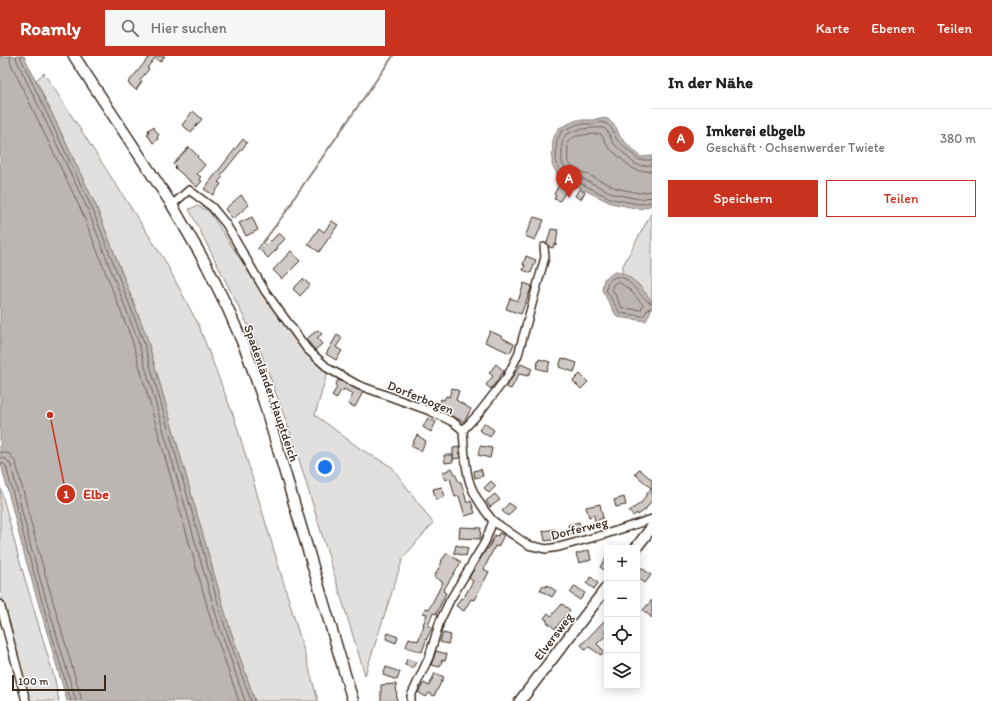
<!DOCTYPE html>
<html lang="de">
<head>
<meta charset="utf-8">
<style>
  :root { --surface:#fff; --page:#f6f6f6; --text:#202124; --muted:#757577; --line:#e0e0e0; --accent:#c8321e }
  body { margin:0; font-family:Itim,sans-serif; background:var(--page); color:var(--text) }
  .controls { position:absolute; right:12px; bottom:12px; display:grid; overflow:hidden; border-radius:0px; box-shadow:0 2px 10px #0003 }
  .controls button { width:36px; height:36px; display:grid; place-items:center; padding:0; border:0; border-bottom:1px solid var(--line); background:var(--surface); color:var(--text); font:20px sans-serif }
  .scale { position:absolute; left:12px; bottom:10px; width:94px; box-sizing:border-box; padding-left:4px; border:2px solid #3b2a1e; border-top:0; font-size:11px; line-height:14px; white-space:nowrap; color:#3b2a1e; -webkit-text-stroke:3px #fff; paint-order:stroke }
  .you { position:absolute; left:325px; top:411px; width:14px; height:14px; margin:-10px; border:3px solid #fff; border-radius:50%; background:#1a73e8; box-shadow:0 0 0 6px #1a73e833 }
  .badge { display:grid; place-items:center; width:26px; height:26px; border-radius:50%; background:var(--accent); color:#fff; font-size:13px; font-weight:700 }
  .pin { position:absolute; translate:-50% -33px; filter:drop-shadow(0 1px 2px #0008) }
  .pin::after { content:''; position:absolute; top:21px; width:14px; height:12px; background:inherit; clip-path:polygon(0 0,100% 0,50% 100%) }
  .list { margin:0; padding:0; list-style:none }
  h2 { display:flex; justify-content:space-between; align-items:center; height:52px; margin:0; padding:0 16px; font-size:17px }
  h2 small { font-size:13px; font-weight:400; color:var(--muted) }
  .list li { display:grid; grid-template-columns:26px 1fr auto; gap:12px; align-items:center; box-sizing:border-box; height:60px; padding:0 16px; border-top:1px solid var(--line) }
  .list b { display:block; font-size:15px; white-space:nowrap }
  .list p { margin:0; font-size:13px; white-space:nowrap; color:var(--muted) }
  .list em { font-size:13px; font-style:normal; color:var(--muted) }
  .actions { display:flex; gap:8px; padding:12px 16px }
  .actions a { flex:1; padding:9px 0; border:1px solid var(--accent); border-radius:0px; text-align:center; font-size:14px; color:var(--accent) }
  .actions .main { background:var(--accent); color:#fff }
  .icon { flex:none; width:22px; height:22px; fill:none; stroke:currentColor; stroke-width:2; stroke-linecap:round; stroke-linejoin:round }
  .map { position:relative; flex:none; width:652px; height:645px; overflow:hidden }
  header { display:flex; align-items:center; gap:24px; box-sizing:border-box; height:56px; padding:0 20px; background:var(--accent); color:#fff }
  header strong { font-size:19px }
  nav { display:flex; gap:22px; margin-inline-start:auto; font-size:14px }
  .search { width:280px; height:36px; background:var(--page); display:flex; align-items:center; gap:10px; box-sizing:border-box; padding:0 14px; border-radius:0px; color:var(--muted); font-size:15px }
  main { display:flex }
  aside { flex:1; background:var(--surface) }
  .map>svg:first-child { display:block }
  .green { fill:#e2e0de; stroke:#8e857e }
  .water { fill:#bcb6b3; stroke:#887e77 }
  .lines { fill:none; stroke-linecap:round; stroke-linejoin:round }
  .shore { stroke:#6f625a; stroke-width:1 }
  .stream { stroke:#887e77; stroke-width:2 }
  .building { fill:#cfcac7; stroke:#3b2a1e }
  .street-casing { stroke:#3b2a1e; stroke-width:10 }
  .secondary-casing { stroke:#3b2a1e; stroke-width:13 }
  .street { stroke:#fff; stroke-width:7 }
  .secondary { stroke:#fff; stroke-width:10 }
  .labels { text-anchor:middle; stroke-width:3; stroke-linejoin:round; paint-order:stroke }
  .street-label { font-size:13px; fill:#3b2a1e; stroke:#fff }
  .leader { fill:none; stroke:#c8321e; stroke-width:1.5 }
  .callout-dot { fill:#c8321e; stroke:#fff; stroke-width:1.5 }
  .mark-label { font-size:12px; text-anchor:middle; font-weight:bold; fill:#fff }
  .callout-label { font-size:14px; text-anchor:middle; font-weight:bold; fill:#c8321e; stroke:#fff; stroke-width:3; stroke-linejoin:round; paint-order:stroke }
</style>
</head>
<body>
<header>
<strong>Roamly</strong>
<div class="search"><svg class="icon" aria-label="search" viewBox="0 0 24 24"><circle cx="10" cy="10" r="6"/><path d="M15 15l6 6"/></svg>Hier suchen</div>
<nav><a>Karte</a><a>Ebenen</a><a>Teilen</a></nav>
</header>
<main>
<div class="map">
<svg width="652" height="645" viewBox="0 0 652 645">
  <rect width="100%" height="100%" fill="#fff"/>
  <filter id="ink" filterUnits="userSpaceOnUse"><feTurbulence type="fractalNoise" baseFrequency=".025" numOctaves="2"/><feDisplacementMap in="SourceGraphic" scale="8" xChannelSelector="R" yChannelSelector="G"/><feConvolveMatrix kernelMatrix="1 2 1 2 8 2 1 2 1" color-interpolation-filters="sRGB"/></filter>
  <g filter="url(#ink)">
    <g class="green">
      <polygon points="44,17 164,203 199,270 235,364 307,605 318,645 255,645 228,567 146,279 96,150 36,24"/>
      <polygon points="197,150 209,155 272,252 305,295 327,318 315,359 362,394 392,411 433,467 403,502 365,619 293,384 259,291 189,153"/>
      <polygon points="652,156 652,245 638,228 622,217 622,211"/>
      <polygon points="0,430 19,503 55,624 59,645 30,645 0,534"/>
    </g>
    <g class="water">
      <polygon points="0,0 24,0 96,150 146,279 228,567 255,645 67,645 23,494 0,404"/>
      <polygon points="599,62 608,63 616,71 620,81 641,101 652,100 652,149 640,153 611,147 566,125 558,119 552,109 553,83 559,72 577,64 593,64"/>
      <path d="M615,216C631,217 642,233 652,245L651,254L646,265L617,261L602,234L604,223Z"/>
    </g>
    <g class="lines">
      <g class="shore">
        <polyline points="10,0 11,8 82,156 132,284 213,571 239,645"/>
        <polyline points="16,0 17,5 88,154 137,282 219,569 245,645"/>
        <polyline points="21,0 21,3 92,152 142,281 224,568 251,645"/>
        <polyline points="652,104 639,104 617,84 612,73 606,67 599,66 594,68 578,68 562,75 557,84 556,108 561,116 568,121 612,143 639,148 652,146"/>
        <path d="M652,109L641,110L635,108L613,87L608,76L604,72C595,71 571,73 565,80C561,85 562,90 562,96C561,106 562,111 571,117L614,138L639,143L652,141"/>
        <path d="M652,115H639L632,112L608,91L601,78C594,78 571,78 568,86C567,89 568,93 568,96C567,104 567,107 574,112L616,132L639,137L652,135"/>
        <polygon points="617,226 619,226 631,235 643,249 641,254 622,252 612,233 613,229"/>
        <path d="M652,247C642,246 628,217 616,221C613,221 610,225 608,226L606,234L620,257L643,260L648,253L652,252"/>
        <polyline points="0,396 10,398 16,407 37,490 82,645"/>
        <polyline points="0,402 6,403 11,409 31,492 76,645"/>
        <polyline points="0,407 4,408 6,410 27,493 71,645"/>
      </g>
      <polyline class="stream" points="258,193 291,149 294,142 393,0"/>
    </g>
    <g class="building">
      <polygon points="150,0 165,0 160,6 155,2 147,12 149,13 140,24 142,25 136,34 128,27"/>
      <polygon points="193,55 202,63 191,76 182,69"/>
      <polygon points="153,71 159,79 157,81 158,83 153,87 147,78 149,76 148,74"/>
      <polygon points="243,83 247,87 221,119 223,121 218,126 221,128 213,139 204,133"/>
      <polygon points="189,91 198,100 197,101 205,109 197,118 201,121 199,123 202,125 197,131 175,112 176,111 173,108"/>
      <polygon points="561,125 569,130 560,145 554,143 556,139 554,138"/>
      <polygon points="579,133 585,136 581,143 575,140"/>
      <polygon points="241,139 249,149 233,163 225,153"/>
      <polygon points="252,161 258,174 246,180 239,167"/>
      <polygon points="534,161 544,164 535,184 525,180"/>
      <polygon points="332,165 338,169 319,196 308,188 319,172 324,176"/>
      <polygon points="551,173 558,174 556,189 554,188 553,192 549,191 547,187"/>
      <polygon points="279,177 285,183 277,191 278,192 268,202 260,194 270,184 271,185"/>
      <polygon points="291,195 300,205 282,223 273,214"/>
      <polygon points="526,200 536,204 531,217 523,214 525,209 523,209"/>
      <polygon points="303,223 310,229 300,240 293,233"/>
      <polygon points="524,227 532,230 521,258 506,253 510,242 518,245"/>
      <polygon points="318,274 322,278 317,282 322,288 315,294 306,283"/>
      <polygon points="490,275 501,280 501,281 514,288 510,297 485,286"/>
      <polygon points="337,279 342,282 336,291 342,295 336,304 326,298"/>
      <polygon points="562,302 577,307 574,316 559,311"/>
      <polygon points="539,303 550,306 547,315 536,312"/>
      <polygon points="496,308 504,315 491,333 486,329 493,320 489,317"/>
      <polygon points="521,308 532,313 528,320 519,318 511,333 506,331"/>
      <polygon points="580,318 588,326 581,333 573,325"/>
      <polygon points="338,324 363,336 355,351 348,348 353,338 344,333 343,335 341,334 336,343 332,340 337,331 335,330"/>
      <polygon points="452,332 459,335 456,344 471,353 464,366 438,353 441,343 444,344 446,340 449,341"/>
      <polygon points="428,362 436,366 431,376 423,371"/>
      <polygon points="484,367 494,374 490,381 479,374"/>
      <polygon points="417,379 426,385 421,395 411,390"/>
      <polygon points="480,390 492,392 490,402 478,399"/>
      <polygon points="459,391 460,402 453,403 453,392"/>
      <polygon points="444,399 453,399 453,406 445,407"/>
      <polygon points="452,412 459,426 461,426 467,447 471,445 475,457 465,460 459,440 455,441 450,422 446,424 442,417"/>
      <polygon points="481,413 483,420 475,422 474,415"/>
      <polygon points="639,413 652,424 652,444 645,454 638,459 637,457 633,460 629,455 641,447 651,432 635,418"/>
      <polygon points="491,425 496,430 489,437 484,432"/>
      <polygon points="442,431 445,441 436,444 433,433"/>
      <polygon points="495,438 500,444 490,451 486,445"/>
      <polygon points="624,441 626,449 616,451 614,444"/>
      <polygon points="509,447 515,452 508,460 502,455"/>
      <polygon points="600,448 603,462 595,465 594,459 589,461 586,451"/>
      <polygon points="579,466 581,475 570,478 568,469"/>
      <polygon points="460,471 481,472 480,483 459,482"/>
      <polygon points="555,473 558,483 545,485 543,475"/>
      <polygon points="499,477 504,479 498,491 495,490 484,513 489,516 474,544 471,543 464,555 456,550 461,542 463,543 473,525 469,522 470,520 487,492 488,493 495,479 498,480"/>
      <polygon points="456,489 468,492 466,500 454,497"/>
      <polygon points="589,494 591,504 579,507 576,498"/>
      <polygon points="447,497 461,506 443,535 446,537 436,558 433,557 428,570 432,572 427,582 422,596 406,591 409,582 418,585 424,569 423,569 427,558 423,557 425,552 429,553 443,526 434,521 442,506 441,505"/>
      <polygon points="607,501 607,516 600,511"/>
      <polygon points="639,510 651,519 645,527 637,521 637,513"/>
      <polygon points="591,521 598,527 594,533 586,527"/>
      <polygon points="543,529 546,531 547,529 556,535 552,541 540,534"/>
      <polygon points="575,530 585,537 580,544 570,537"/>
      <polygon points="652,544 652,562 643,554"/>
      <polygon points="562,548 570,554 555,573 546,565 547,564 544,562 548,557 551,560 553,558"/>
      <polygon points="607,562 607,573 604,576 606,579 597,588 604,595 601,599 589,591 586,594 581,589"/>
      <polygon points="388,577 398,581 396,587 386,583"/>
      <polygon points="443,577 451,579 448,588 440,586"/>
      <polygon points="436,595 447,598 445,605 442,604 440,611 431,609"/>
      <polygon points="407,603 416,606 413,612 405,609"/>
      <polygon points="386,611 400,616 397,624 383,619"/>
      <polygon points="435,617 444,621 434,640 429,637 426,641 418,636 424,627 429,630"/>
      <polygon points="396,628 397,645 381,645 381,629"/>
    </g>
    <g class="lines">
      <g class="street-casing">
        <g id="street">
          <path d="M172,149L189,134L212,151L226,168L265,235L307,293L329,313L358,329L430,355L453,366L463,374C464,390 465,416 471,430C476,443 484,454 493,465L485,486L450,544L440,565L429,601L411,640V645"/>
          <polyline points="463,374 479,357 507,321 518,299 545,201 544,191"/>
          <polyline points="493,465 528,489 546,493 559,491 606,478 652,463"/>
          <polyline points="0,548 26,645"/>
        </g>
      </g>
      <g class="secondary-casing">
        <g id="secondary">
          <polyline points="74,0 172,149 207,210 228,253 247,297 263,343 353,645"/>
          <polyline points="636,492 652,471"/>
          <polyline points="520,645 607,531"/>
        </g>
      </g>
      <use href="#street" class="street"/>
      <use href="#secondary" class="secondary"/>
    </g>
  </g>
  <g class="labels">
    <g class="street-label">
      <text transform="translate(272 337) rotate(71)" y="5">Spadenländer Hauptdeich</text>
      <text transform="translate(421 341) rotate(22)" y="5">Dorferbogen</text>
      <text transform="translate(579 472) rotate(-14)" y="5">Dorferweg</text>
      <text transform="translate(553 580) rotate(-53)" y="5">Elversweg</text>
    </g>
  </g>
  <path class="leader" d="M50 359L66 438"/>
  <g class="callout-dot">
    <circle cx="50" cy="359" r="4"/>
    <circle cx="66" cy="438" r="10"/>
  </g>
  <g class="mark-label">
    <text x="66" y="442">1</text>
  </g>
  <g class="callout-label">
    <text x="96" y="443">Elbe</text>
  </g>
</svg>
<div class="controls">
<button>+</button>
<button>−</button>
<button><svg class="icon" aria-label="locate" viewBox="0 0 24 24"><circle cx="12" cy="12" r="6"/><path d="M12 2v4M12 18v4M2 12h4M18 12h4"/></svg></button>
<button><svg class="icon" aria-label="layers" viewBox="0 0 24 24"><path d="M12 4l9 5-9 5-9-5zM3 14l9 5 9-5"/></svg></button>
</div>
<div class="scale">100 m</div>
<div class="you"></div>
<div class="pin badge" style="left:569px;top:142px">A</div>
</div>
<aside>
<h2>In der Nähe<small></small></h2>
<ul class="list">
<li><span class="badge">A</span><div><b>Imkerei elbgelb</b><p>Geschäft · Ochsenwerder Twiete</p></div><em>380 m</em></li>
</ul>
<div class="actions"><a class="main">Speichern</a><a>Teilen</a></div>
</aside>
</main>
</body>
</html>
